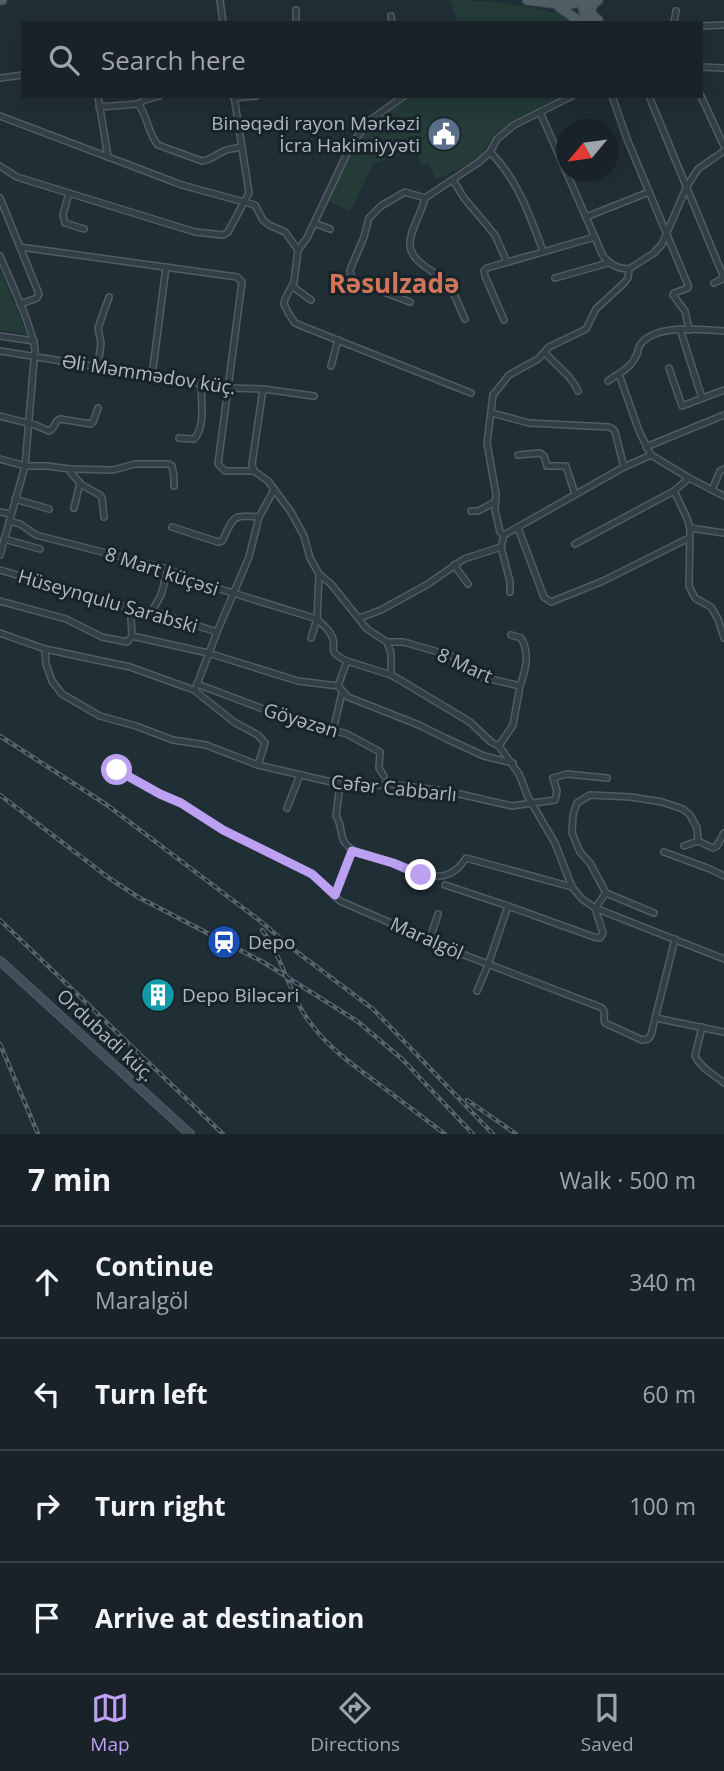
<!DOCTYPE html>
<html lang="en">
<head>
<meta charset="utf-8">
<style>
  :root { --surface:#182228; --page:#252f34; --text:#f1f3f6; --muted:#9fa4a8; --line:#363f45; --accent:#bca0f2 }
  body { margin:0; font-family:"Open Sans",sans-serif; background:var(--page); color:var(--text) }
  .compass { position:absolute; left:556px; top:119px; width:63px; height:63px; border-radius:50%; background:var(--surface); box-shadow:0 7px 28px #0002; rotate:241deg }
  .stop { position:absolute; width:21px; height:21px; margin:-16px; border:5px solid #bca0f2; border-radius:50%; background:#fff }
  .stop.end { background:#bca0f2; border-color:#fff; box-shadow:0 2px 7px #0008 }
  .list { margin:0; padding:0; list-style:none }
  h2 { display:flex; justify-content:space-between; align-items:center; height:91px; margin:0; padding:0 28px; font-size:30px }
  h2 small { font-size:23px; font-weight:400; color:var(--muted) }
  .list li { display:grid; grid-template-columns:46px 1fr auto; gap:21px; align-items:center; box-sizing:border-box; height:112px; padding:0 28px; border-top:2px solid var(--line) }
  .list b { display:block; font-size:26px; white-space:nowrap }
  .list p { margin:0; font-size:23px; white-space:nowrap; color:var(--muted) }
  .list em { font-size:23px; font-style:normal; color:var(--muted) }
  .icon { flex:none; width:38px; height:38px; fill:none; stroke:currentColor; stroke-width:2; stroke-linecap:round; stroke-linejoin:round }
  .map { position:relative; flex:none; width:724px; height:1134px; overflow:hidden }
  .search { position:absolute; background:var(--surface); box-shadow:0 7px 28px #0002; left:21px; right:21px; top:21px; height:77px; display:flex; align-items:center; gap:18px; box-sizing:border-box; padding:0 24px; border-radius:0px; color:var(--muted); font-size:26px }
  .sheet { height:539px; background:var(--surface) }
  nav { display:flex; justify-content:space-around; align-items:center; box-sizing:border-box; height:98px; border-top:2px solid var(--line); background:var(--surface); font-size:19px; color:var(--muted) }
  nav a { display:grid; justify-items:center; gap:4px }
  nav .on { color:var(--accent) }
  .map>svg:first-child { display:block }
  .green { fill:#243b37 }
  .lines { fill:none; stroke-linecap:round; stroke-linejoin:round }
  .street-casing { stroke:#505d64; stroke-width:8 }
  .secondary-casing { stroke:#505d64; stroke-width:10 }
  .primary-casing { stroke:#3f4b53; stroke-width:11 }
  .street { stroke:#333f46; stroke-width:5 }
  .secondary { stroke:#414f59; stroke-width:8 }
  .primary { stroke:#515e66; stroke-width:9 }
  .rail-casing { stroke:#55646d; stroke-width:4.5 }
  .rail { stroke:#19242a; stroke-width:2; stroke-dasharray:5; stroke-linecap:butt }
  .route { stroke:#bca0f2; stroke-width:9 }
  .labels { text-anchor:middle; stroke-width:6; stroke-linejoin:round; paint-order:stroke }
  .poi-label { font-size:19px; fill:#adbac3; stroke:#19242a; text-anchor:start }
  .street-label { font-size:19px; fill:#adbac3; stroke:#19242a }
  .district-label { font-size:26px; font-weight:bold; fill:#d1755a; stroke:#19242a }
</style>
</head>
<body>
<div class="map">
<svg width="724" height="1134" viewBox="0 0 724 1134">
  <rect width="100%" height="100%" fill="#202e36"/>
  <g class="green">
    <path d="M450,0C482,0 551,4 577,23H458Z"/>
    <path d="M413,96H565L514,121L495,134L477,160L436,180L429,164L422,166L417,154L411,150L373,164L350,212L328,200C340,174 351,144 372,124C384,113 399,105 413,96Z"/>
    <polygon points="0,269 27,334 0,330"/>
  </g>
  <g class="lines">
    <g class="street-casing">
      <g id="street">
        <polyline points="220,0 223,23"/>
        <polyline points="296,10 296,23"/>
        <polyline points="391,16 392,23"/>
        <polyline points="674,23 676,11"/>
        <polyline points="701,26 724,25"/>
        <polyline points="701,67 724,68"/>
        <polyline points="0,78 23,75"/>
        <polyline points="98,96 108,157"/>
        <polyline points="404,96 369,121 351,145 307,238 298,250 294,282 285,299 284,304 289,314 295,323 302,326 471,393"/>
        <polyline points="612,96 627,139 688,285 688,288 674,293 673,295 685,311 689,330"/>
        <polyline points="649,96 724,278"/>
        <polyline points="701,96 724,146"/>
        <polyline points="234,98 256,96"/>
        <polyline points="138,104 145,100 159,96"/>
        <path d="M99,107L138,104C148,115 147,133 158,145L202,161C211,160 215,155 224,151C229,149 236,148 242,147"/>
        <path d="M540,112L603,256C610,265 618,269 629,269"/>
        <polyline points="0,116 182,185 255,205 263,220 269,225 285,232 298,250"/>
        <path d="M490,152C517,178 530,216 543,251"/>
        <polyline points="0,166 17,177 195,232 223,235 228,232 249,193 234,96"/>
        <polyline points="453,180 464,198 495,235 507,262"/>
        <polyline points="69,193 63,215 65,223 84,229"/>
        <polyline points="0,198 39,294 37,298 20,304"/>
        <polyline points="425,198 479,162 490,152 497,139 514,125 572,96"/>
        <path d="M425,198C422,212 409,232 410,245C411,262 433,270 444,280C454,289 459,307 465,319"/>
        <polyline points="586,217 649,192"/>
        <polyline points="314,223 330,229"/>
        <polyline points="20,247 237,277 242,282 218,464 225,471 254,471"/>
        <path d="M0,256C11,283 30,321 35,349L25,466L0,555"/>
        <polyline points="555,278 608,263"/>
        <polyline points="714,283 724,278"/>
        <polyline points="292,286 311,300"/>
        <polyline points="410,302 357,282 351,276 350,270 364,237 369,218 381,206 405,192 425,198"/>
        <polyline points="504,320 485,276 484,271 487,268 595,237"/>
        <polyline points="680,329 702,398"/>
        <polyline points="0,336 34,341"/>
        <polyline points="0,351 228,388 263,389 314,396"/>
        <path d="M545,352C555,366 571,374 578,391"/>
        <polyline points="98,366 101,343 98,328 109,297"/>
        <polyline points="331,366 338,340"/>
        <polyline points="669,368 682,406 724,390"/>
        <polyline points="619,374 639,431 651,455 689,478 724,496"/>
        <polyline points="152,376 166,267"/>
        <path d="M608,381C618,374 631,368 636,356C640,349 636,352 640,345C655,323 701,330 724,331"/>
        <polyline points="263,389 252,464 254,471 268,481 291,512 304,536 310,558 319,574 331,584 367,629 387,642 391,653 391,675"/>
        <polyline points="492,413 529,423 609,427 613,429 615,432 624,467"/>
        <path d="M0,416L35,425L49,431C55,429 54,421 60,419L91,424L93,422L98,408"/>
        <path d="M179,438L194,439C206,427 201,399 201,384"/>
        <polyline points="646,447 724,415"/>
        <polyline points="518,455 540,453 544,456 547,466 566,466 575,494"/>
        <polyline points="0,459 25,466 47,466 70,469 113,470 135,464 169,464 172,466 174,476 174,486"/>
        <polyline points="70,469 71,473 82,485 100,495 102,498 104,517"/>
        <polyline points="712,490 720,471 724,469"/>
        <polyline points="674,491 687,518 690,528 689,586 695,598 711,607 718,619 724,638"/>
        <polyline points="15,499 49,509"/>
        <polyline points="74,508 80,483"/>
        <polyline points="471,511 478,511 495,502"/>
        <polyline points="0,512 11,514"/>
        <path d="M9,521L20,524L36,535L168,569L194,581L317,619C321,623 327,628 330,633C341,649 322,649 347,661"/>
        <path d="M172,527L218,542L222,541C234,518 230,514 259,517"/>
        <polyline points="518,528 544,597 551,602 603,581 689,538"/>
        <polyline points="690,528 724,533"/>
        <polyline points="504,535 624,467 651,455"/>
        <polyline points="4,539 40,549"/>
        <polyline points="575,544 674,491 689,478"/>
        <polyline points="501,547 510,582 510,592"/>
        <polyline points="454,565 468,584"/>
        <polyline points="0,570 137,610 152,611 217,632"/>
        <polyline points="0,601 66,619 102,637 127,642 132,636"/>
        <polyline points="152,611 161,595 168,569"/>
        <polyline points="359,618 381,610 428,584 464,559 501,547 504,535 500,532 495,510 496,494 487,443 493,395 509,375 538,359 549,347 586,329 596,309 624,283 628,278 629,269 654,253 662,244 687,186 698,169 724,151"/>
        <polyline points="0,633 45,649 130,667 194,690 234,722 258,735 265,743 258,765"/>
        <path d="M511,635L521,638C530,653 526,669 520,686"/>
        <polyline points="132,636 208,653 298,681 338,686 347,661 391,675 400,680 470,722 491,742 499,746 519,774 528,797 555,843 572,887 582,899 595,908 724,959"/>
        <polyline points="132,636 131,618 137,610"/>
        <polyline points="311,638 317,619 319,574"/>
        <polyline points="387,642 404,642 452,656 464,669 482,677 520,686 513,725 499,746"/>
        <polyline points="45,649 46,664 52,681 62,694 100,716 136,726 173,740 206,745 258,765 340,784 371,786 390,784 451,792 512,806 555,800 557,791 553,778 567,774 607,778"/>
        <polyline points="197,684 266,710 347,734 380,752 379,768 384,776"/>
        <polyline points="338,686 348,697 419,725 445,738 484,756 513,763"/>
        <polyline points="196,687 217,632 249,557 259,517 274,490"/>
        <polyline points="333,730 342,693"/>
        <path d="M117,770L160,794L181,803L223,830L312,874L340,901L467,956L600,1007C608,1011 602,1017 605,1023L642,1040L648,1039L651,1035L675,939"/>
        <path d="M340,784L336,816C345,830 336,841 355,851"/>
        <polyline points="287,808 300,775"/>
        <polyline points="698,841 713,848 717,846 724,833"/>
        <polyline points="664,852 710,869 724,876"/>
        <polyline points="445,885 508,906 594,937 600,938 603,933 595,908 606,893"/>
        <path d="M335,895L350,855L352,851H355C367,855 380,858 392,862C420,872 446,890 466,858L572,887"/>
        <polyline points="654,913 606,893 590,863 580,852 572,833 573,815 577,803 590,795 631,797 662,802 683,809 690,815 697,828 698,841 684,846"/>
        <polyline points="430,939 438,914"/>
        <polyline points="477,991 488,965 508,906"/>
        <polyline points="656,1018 724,1032"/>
        <path d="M702,1027L695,1056C701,1068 713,1074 724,1083"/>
      </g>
    </g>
    <g class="secondary-casing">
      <polyline id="secondary" points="0,961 190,1134"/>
    </g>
    <g class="primary-casing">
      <g id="primary">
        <polyline points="0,0 2,0"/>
        <polyline points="527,0 567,5 587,0"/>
        <polyline points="581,0 587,23"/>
        <polyline points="559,7 582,23"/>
        <path d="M598,20C588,13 590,6 598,0"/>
      </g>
    </g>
    <use href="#street" class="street"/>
    <use href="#secondary" class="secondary"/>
    <use href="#primary" class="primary"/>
    <g class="rail-casing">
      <g id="rail">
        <polyline points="0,736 107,805 259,920 293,949 373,1009 493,1134"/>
        <polyline points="0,795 109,878 138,897 263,962 357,1021 402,1059 473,1134"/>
        <polyline points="0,920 223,1134"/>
        <path d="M262,930C284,958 289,997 312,1025C329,1048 353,1065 376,1082C399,1099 422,1117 445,1134"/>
        <polyline points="0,1044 38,1134"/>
        <polyline points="467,1100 516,1134"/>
      </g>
    </g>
    <use href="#rail" class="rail"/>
  </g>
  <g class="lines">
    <polyline class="route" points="117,770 160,794 181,803 223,830 312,874 335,895 352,851 393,863 421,875"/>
  </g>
  <defs>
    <g id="civic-disc" transform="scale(1.75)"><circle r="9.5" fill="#5c6f8a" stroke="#19242a"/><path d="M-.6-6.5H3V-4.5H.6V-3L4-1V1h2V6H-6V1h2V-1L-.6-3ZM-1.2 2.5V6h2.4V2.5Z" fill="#fff"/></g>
    <g id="station-disc" transform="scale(1.75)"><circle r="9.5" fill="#1a4fb4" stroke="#19242a"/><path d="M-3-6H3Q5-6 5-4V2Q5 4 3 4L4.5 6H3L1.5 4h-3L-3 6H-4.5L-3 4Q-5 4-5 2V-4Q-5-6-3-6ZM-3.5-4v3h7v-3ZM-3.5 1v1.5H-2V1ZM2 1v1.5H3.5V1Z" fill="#fff"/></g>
    <g id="building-disc" transform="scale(1.75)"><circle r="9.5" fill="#0f9aa8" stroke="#19242a"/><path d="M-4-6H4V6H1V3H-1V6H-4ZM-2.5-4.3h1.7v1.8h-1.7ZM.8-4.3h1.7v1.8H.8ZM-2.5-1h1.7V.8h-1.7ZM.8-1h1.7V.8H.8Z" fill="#fff"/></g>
  </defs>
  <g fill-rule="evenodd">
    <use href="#civic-disc" x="444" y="134"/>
    <use href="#station-disc" x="224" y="942"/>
    <use href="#building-disc" x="158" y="995"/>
  </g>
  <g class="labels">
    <g class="poi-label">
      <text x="420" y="130" text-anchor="end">Binəqədi rayon Mərkəzi<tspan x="420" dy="22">İcra Hakimiyyəti</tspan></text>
      <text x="248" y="949">Depo</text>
      <text x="182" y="1002">Depo Biləcəri</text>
    </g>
    <g class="street-label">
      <text transform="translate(149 374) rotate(9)" y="7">Əli Məmmədov küç.</text>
      <text transform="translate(162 571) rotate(18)" y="7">8 Mart küçəsi</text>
      <text transform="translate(108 601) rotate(16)" y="7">Hüseynqulu Sarabski</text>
      <text transform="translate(465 665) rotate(24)" y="7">8 Mart</text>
      <text transform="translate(301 720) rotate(17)" y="7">Göyəzən</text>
      <text transform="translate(394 788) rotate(6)" y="7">Cəfər Cabbarlı</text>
      <text transform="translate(427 938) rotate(24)" y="7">Maralgöl</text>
      <text transform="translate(106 1035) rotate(43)" y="7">Ordubadi küç.</text>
    </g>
    <g class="district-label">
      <text x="394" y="293">Rəsulzadə</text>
    </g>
  </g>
</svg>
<svg class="compass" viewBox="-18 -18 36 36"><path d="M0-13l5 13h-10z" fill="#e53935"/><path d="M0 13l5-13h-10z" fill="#9fa4a8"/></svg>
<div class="stop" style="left:117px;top:770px"></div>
<div class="stop end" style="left:421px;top:875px"></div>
<div class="search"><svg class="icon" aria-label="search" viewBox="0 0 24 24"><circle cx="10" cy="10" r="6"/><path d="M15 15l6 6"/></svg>Search here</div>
</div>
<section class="sheet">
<h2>7 min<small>Walk · 500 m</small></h2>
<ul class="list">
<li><svg class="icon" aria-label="ahead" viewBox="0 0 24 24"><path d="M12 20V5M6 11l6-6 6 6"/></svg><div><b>Continue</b><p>Maralgöl</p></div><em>340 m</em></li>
<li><svg class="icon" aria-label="left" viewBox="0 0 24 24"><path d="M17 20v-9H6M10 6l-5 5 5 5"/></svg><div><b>Turn left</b></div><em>60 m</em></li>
<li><svg class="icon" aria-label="right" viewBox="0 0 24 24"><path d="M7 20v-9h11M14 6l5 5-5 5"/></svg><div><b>Turn right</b></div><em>100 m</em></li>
<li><svg class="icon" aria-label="arrive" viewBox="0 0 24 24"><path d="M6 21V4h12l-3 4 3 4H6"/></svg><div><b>Arrive at destination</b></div></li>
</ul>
</section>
<nav>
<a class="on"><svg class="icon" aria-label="map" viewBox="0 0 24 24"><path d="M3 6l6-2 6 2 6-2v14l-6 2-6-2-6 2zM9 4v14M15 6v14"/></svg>Map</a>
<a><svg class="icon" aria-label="directions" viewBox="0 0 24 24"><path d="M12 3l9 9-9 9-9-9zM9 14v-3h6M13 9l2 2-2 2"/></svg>Directions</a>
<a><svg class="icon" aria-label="saved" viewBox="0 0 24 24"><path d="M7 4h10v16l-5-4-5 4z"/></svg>Saved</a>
</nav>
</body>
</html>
